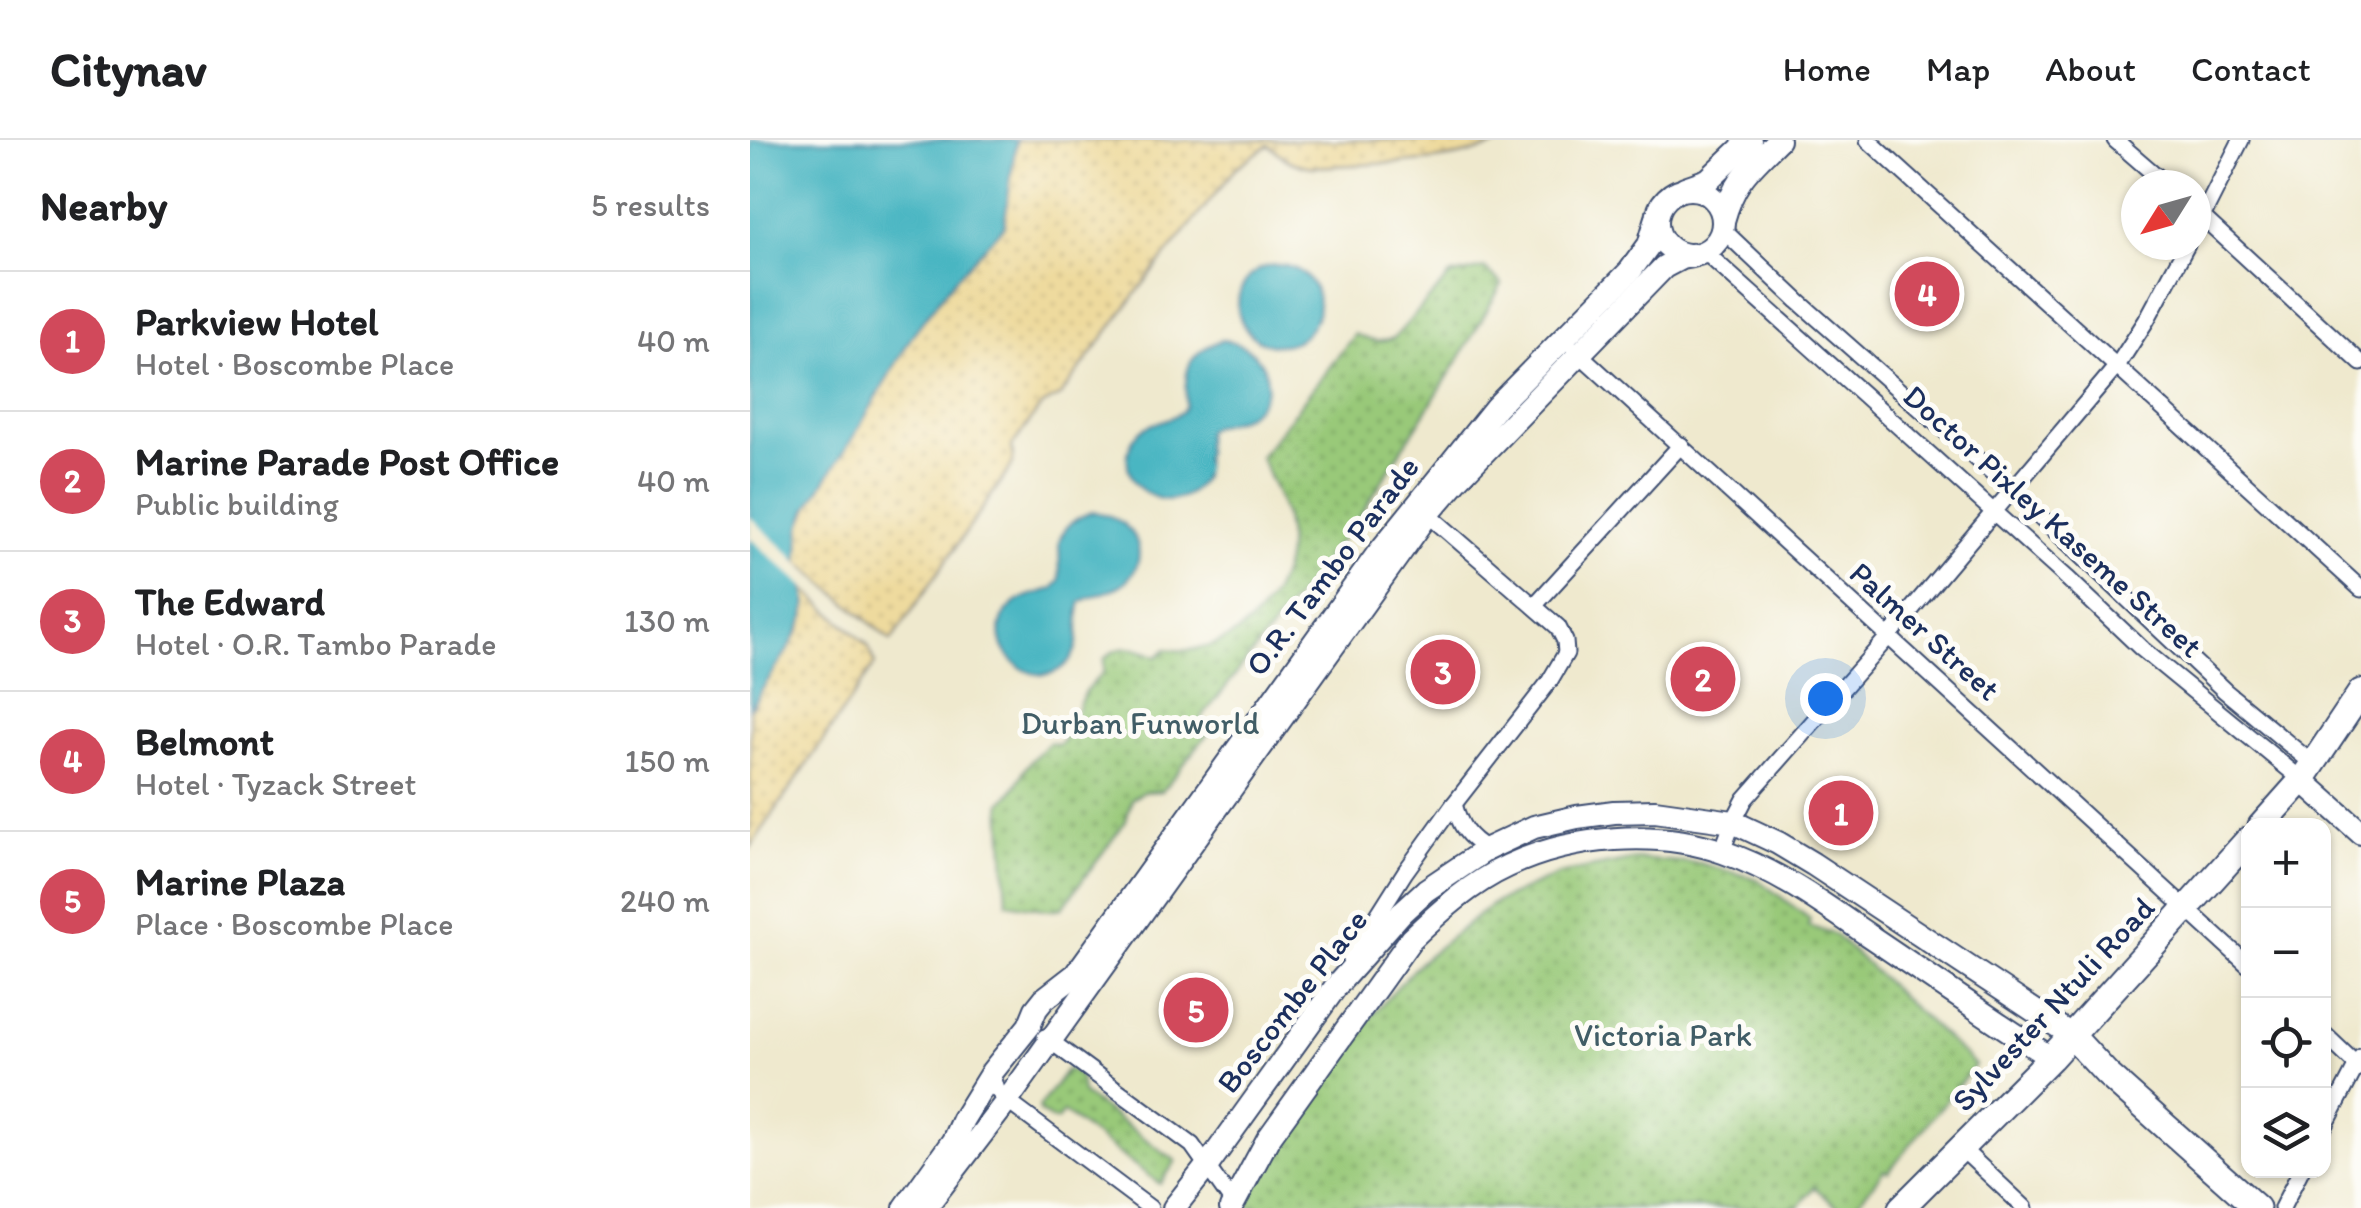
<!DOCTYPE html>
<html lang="en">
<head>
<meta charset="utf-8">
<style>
  :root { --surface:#fff; --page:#f2f2f2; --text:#202124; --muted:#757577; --line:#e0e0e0; --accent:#d1495b }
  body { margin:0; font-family:Itim,sans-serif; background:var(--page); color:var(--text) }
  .controls { position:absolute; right:30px; bottom:30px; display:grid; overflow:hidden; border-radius:20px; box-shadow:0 2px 8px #0004 }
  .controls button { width:90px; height:90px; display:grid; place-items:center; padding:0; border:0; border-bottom:2px solid var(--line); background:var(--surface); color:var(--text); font:50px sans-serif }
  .compass { position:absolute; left:1371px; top:30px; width:90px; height:90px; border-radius:50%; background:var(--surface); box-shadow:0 2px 8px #0004; rotate:233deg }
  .you { position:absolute; left:1075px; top:558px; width:35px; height:35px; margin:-25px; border:8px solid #fff; border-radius:50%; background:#1a73e8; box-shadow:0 0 0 15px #1a73e833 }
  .badge { display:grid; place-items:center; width:65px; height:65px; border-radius:50%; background:var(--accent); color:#fff; font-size:32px; font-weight:700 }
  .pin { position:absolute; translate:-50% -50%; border:5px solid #fff; box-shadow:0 2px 10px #0006 }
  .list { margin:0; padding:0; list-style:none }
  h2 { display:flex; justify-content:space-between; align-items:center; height:130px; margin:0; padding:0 40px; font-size:42px }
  h2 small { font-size:32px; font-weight:400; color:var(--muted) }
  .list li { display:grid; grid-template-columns:65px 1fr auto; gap:30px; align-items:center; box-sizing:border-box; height:140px; padding:0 40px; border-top:2px solid var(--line) }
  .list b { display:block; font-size:38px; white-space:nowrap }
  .list p { margin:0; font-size:32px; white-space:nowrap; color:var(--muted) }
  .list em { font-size:32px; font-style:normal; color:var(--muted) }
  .icon { flex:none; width:55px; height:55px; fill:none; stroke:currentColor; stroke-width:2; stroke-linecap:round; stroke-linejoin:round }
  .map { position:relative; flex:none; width:1611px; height:1068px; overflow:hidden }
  header { display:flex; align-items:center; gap:60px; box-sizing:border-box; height:140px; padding:0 50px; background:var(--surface); border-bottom:2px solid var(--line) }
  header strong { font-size:48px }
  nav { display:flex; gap:55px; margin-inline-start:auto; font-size:35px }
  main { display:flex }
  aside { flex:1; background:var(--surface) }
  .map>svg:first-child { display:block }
  .green { fill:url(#green-dots); stroke:#5a7c6c; stroke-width:2.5 }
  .sand { fill:url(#sand-dots); stroke:#84847e; stroke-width:2.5 }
  .water { fill:#48b6c2; stroke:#327290; stroke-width:2.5 }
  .pier { fill:#efe9ce }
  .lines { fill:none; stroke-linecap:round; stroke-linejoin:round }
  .street-casing { stroke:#3b4b6f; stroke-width:19 }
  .secondary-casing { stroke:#3b4b6f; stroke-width:26 }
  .primary-casing { stroke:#3b4b6f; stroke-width:29 }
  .street { stroke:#fff; stroke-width:15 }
  .secondary { stroke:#fff; stroke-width:22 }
  .primary { stroke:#fff; stroke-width:25 }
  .labels { text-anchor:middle; stroke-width:10; stroke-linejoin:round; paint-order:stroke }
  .street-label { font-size:32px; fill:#1b2f5e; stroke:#fdfcf7 }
  .park-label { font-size:32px; fill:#415d66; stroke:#fdfcf7 }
</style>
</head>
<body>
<header>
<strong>Citynav</strong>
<nav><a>Home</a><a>Map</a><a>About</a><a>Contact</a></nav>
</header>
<main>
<aside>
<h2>Nearby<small>5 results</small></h2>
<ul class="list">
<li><span class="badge">1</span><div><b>Parkview Hotel</b><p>Hotel · Boscombe Place</p></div><em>40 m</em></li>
<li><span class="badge">2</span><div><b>Marine Parade Post Office</b><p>Public building</p></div><em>40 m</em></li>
<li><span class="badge">3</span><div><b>The Edward</b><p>Hotel · O.R. Tambo Parade</p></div><em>130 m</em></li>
<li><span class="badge">4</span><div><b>Belmont</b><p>Hotel · Tyzack Street</p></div><em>150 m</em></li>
<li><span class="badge">5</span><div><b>Marine Plaza</b><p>Place · Boscombe Place</p></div><em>240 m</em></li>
</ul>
</aside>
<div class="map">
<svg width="1611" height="1068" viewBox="0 0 1611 1068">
  <defs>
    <pattern id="green-dots" width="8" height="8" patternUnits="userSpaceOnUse" patternTransform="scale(2.5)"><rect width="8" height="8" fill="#99c979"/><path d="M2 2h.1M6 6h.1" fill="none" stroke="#7ca466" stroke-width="1.8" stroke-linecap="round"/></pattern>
    <pattern id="sand-dots" width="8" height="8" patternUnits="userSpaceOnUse" patternTransform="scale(2.5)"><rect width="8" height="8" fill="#eeda9e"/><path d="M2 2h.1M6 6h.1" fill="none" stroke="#ccbb8a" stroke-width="1.8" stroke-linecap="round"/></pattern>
  </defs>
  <rect width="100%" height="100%" fill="#fdfcf7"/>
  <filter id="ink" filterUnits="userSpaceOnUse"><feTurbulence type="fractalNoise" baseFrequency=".01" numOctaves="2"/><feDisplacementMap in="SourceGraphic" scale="20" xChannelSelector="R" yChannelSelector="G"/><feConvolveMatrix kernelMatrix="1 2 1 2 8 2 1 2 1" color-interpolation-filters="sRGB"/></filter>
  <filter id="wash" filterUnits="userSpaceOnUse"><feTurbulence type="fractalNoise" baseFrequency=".0048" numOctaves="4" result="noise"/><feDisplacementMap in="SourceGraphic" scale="40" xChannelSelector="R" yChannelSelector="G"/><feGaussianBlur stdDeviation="2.25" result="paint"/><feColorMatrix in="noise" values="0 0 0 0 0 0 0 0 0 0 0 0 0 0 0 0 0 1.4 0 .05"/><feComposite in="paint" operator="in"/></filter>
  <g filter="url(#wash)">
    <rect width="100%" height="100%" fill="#efe9ce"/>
    <g class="green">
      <path d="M734,128L752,144L707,222L610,376L450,580L461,590L412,651L393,652L382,659L376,681L312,768L299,770L257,763L251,663C263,652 264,649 271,636C277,623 289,612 300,603L309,605L315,598L311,591L321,585L335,551L353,533L354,519C370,502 388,508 407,517L416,509C423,510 432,511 439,510C497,505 544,446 537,390C533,363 522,341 510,317L605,194C619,201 630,204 644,198L700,136Z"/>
      <polygon points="886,719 949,723 1007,739 1060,779 1058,786 1084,794 1225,925 1138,1032 1134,1030 1104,1068 1089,1068 1064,1047 1048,1068 495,1068 519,1019 621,876 670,822 744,763 809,734"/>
      <polygon points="316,930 320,930 330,937 332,953 426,1021 410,1044 313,972 307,980 301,979 290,972 289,967"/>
    </g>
    <g class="sand">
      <path d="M266,0H761C698,28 630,22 563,27C534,23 538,19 518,5L486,28L391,147L311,255L291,266L262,306L263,323L261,327L141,501L48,421L51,386L62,359L107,291L163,194L204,140L254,86Z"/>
      <polygon points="54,448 118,506 125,524 0,708 0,568 50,489 57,467"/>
    </g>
    <g class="water">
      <polygon points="0,0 266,0 254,86 204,140 163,194 107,291 57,369 51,386 48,421 57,460 55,477 39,508 0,568"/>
      <circle cx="528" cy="165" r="40"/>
      <path d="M472,200C510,203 535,245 501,272C489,282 471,282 457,289C451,307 461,326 450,342C423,381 365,349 380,306C390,277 427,284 435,267C437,260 435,250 436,243C436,219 450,208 472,200Z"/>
      <path d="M343,372C379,375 406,412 376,441C364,453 345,453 331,462C324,482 334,503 319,521C283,563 220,496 267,462C277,455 291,452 303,449L310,440L309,402C315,385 326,377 343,372Z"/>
    </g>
    <polygon class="pier" points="0,377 54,427 61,453 0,398"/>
  </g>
  <g filter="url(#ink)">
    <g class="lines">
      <g class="street-casing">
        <g id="street">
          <polyline points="1118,0 1611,449"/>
          <polyline points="1365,0 1417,45"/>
          <polyline points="1446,71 1611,223"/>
          <polyline points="972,89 1048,161 1261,349 1475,551 1563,624"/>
          <polyline points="1446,89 1491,0"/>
          <polyline points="955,112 1317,438 1392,509 1552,640"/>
          <polyline points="824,209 1498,825"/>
          <polyline points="784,466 931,305"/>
          <path d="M704,664C710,686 717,697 737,709"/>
          <polyline points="972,711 983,682 995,659 1139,496 1367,226 1396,181 1437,105"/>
          <polyline points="600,819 655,732 704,664 799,542 816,513 815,501 808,487 672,369"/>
          <polyline points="1574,894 1611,929"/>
          <polyline points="295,897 442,1005 483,1063"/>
          <polyline points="242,932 247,950 257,961 400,1068"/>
          <polyline points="1574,988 1611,917"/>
          <polyline points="1211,1008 1275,1068"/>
          <polyline points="1532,1068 1551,1030"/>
        </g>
      </g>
      <g class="secondary-casing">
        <g id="secondary">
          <polyline points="935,48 958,40 1000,0"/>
          <circle cx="940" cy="82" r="33"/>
          <path d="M973,81C984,40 999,29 1028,0"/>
          <polyline points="1552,640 1611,693"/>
          <polyline points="155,1068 203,1001 213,979 242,932 279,886 286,869 294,859 325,835 334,823 627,415 746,267 880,131 899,105 906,81"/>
          <polyline points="175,1068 257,961 678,374 709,338 914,127 931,118 942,116"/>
          <polyline points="424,1068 457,1026 587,845 651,773 676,750 737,709 784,687 827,677 864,672 905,671 983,682 1028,703 1063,724 1321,895"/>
          <path d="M481,1068L518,999L661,799C690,771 721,743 758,726C822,696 906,689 973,712C1026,730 1072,763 1118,795C1179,836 1239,878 1301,918"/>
        </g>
      </g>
      <g class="primary-casing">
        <g id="primary">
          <polyline points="1511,686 1552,640 1611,552"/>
          <polyline points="1321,895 1357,934 1507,1068"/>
          <polyline points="1151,1068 1301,918 1498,700"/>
        </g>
      </g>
      <use href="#street" class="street"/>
      <use href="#secondary" class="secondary"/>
      <use href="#primary" class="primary"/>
    </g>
  </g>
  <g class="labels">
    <g class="street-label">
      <text transform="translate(1303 381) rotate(42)" y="11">Doctor Pixley Kaseme Street</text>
      <text transform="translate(582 426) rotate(-53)" y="11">O.R. Tambo Parade</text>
      <text transform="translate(1175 491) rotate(42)" y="11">Palmer Street</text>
      <text transform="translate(542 861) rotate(-52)" y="11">Boscombe Place</text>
      <text transform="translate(1303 864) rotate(-47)" y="11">Sylvester Ntuli Road</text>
    </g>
    <g class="park-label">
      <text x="390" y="594">Durban Funworld</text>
      <text x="913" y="906">Victoria Park</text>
    </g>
  </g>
</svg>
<div class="controls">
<button>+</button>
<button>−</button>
<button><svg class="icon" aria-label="locate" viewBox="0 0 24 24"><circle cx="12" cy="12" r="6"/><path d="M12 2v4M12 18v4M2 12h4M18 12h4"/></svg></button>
<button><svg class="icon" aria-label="layers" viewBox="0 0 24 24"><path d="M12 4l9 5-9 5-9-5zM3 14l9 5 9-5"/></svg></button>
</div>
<svg class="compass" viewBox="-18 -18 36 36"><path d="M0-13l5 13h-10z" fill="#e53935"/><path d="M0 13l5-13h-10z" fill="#757577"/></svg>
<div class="you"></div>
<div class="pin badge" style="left:1091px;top:673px">1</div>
<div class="pin badge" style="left:953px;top:539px">2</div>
<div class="pin badge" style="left:693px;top:532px">3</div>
<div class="pin badge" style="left:1177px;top:154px">4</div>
<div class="pin badge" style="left:446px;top:870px">5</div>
</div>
</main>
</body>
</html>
